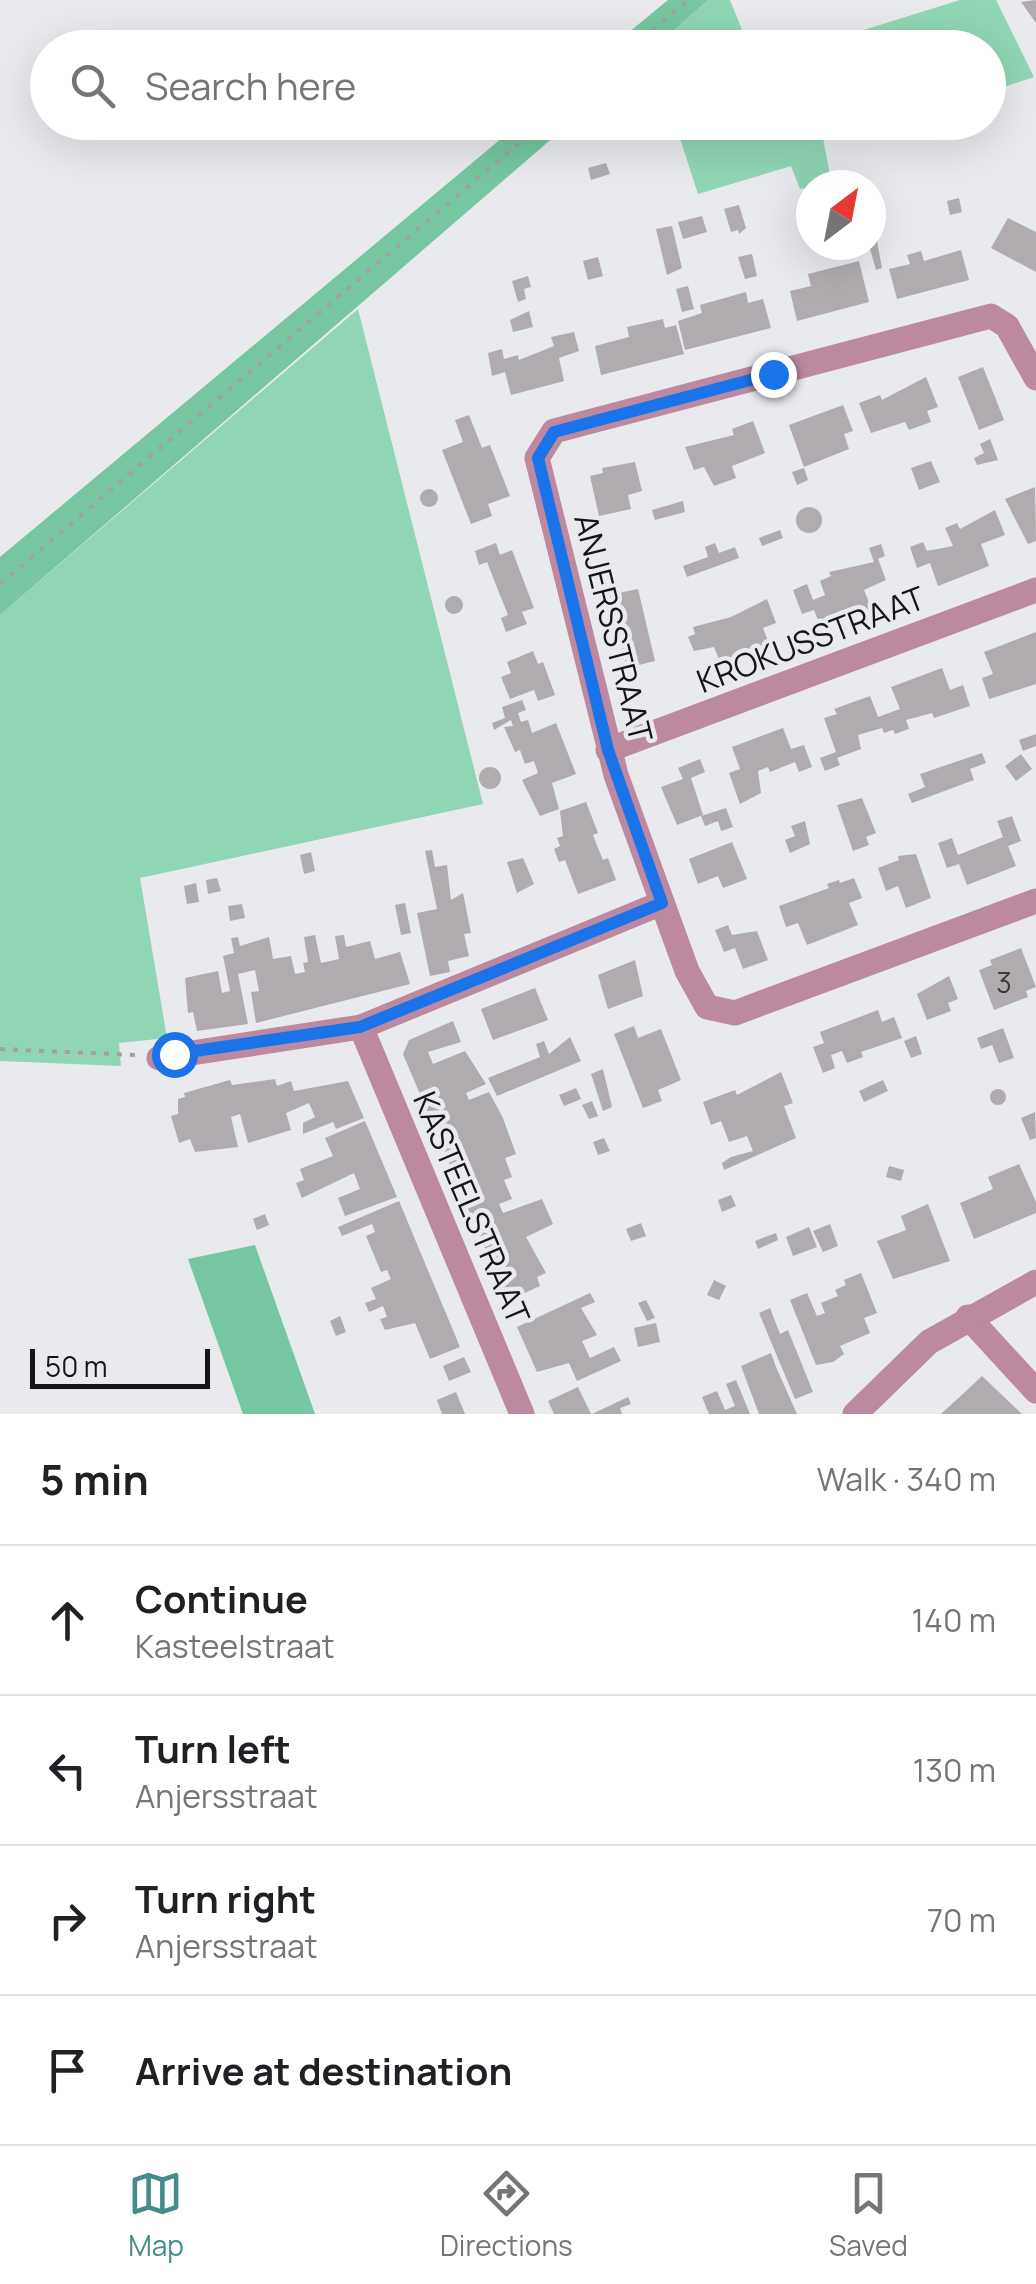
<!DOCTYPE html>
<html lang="en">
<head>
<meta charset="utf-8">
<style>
  :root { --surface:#fff; --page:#f2f2f2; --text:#202124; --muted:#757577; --line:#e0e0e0; --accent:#448c8a }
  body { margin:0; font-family:Manrope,sans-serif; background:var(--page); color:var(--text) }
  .compass { position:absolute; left:796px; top:170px; width:90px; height:90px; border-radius:50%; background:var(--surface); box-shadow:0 10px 40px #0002; rotate:32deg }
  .scale { position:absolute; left:30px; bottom:25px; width:180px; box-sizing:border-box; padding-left:10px; border:5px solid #151517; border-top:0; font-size:28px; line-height:35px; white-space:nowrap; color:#151517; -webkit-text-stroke:8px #e9eaee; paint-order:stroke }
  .stop { position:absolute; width:30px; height:30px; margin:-22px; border:8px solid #1a73e8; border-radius:50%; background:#fff }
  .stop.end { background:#1a73e8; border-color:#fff; box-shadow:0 2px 10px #0008 }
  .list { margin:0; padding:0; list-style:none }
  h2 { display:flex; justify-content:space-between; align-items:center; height:130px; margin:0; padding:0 40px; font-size:42px }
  h2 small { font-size:32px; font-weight:400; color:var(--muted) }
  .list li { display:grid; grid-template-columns:65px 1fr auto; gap:30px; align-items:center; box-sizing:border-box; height:150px; padding:0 40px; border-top:2px solid var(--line) }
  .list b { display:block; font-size:38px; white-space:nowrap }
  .list p { margin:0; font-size:32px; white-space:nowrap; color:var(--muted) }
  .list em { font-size:32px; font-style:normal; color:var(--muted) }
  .icon { flex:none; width:55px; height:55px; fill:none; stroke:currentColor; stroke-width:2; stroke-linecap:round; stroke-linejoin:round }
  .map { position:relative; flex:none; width:1036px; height:1414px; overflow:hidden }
  .search { position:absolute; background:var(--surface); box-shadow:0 10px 40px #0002; left:30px; right:30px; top:30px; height:110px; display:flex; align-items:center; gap:25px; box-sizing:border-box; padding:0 35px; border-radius:55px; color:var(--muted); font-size:38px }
  .sheet { height:730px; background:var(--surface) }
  nav { display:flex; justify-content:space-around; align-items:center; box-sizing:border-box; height:140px; border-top:2px solid var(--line); background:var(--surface); font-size:28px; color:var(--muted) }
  nav a { display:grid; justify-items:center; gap:5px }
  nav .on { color:var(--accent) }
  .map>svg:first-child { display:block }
  .green { fill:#90d6b5 }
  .forest { fill:#75c6a1 }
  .building { fill:#afabae }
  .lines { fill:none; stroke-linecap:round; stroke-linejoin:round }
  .path { stroke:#a0a1a4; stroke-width:4; stroke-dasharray:5 8; stroke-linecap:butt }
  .minor { stroke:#bd89a0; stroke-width:25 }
  .route { stroke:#1a73e8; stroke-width:12 }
  .labels { text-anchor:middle; stroke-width:9; stroke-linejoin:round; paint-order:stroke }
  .number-label { font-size:28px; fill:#3c3a3d }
  .street-label { font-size:32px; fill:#151517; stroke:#e9eaee }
</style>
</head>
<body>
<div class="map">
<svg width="1036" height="1414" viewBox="0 0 1036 1414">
  <rect width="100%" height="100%" fill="#e9eaee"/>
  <g class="green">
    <polygon points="708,0 730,0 749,47 655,47"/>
    <polygon points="960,0 996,0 1034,77 989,92 988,48 809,47"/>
    <polygon points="675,123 820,123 832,185 800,189 791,166 698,194"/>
    <polygon points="358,309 483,804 140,878 167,1038 119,1043 121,1066 0,1061 0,615"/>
  </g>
  <g class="forest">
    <polygon points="668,0 708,0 655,47 611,47"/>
    <polygon points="520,123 570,123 0,615 0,557"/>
    <polygon points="255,1245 315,1414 243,1414 188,1259"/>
  </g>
  <g class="building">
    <polygon points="1036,0 1036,23 1021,2"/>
    <polygon points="606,163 610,174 591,180 588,168"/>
    <polygon points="959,198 962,212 950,215 947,201"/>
    <polygon points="739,205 746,228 739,234 738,230 731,232 724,209"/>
    <polygon points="872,214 882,268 876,270 869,245"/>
    <polygon points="702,216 707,232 683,239 678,222"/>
    <polygon points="1008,218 1036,232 1036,272 991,248"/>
    <polygon points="672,226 682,268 667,275 656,229"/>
    <polygon points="961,250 969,280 897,299 889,269 910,264 907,255 921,251 924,261"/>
    <polygon points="752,254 757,276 745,279 738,257"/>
    <polygon points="598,257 603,276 588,280 583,261"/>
    <polygon points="859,261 869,302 797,321 790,291 811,286 808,274"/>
    <polygon points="528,276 531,287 524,289 526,299 518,302 512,281"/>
    <polygon points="688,286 694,309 682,312 676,289"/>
    <polygon points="746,292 748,303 763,299 771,328 685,350 678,321 702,313 700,305"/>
    <polygon points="529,311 533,327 513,332 510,320"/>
    <polygon points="663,319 665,328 676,325 684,354 601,375 595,346 629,337 627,327"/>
    <polygon points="574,332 579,351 559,358 564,381 511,395 505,372 492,376 488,353 502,349 504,359 518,355 519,360 554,346 551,337"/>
    <polygon points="983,367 1004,420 979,430 958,377"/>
    <polygon points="926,377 938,407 927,411 931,422 909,430 905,422 871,433 859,403 880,395 882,400"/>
    <polygon points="843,405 853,431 844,434 849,449 804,467 789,425"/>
    <polygon points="469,415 482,448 490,445 510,496 488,504 492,516 471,524 442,450 463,442 455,420"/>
    <polygon points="753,421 765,453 732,466 736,478 714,486 704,467 694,470 685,447 734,435 732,429"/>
    <polygon points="990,439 998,460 977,465 974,458 984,453 980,444"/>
    <polygon points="931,461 940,482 919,490 911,468"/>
    <polygon points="635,462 642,491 628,495 631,509 599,516 590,476 603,473 602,468"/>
    <polygon points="804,468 808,480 797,485 792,472"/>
    <polygon points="1035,487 1036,541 1028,544 1005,499"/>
    <circle cx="429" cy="498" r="9"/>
    <polygon points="683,501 685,512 655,520 652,510"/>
    <circle cx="809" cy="520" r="13"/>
    <polygon points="995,510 1005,535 981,544 989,566 938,586 930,563 917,568 910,547 923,542 927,551 953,546 945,528 957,523 960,529"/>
    <polygon points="780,530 783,538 762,546 759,538"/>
    <polygon points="496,543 500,555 512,550 534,608 522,612 527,624 506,632 501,618 508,615 498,590 487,562 479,565 475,551"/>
    <polygon points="715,543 719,553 735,547 739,558 687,577 683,566 708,557 705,547"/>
    <polygon points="881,544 885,556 878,559 886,580 864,590 872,610 822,630 814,610 802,614 793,590 807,584 813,600 825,595 820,581 831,576 829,572 874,562 869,548"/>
    <polygon points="638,589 655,661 627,668 609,595"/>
    <circle cx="454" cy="605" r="9"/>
    <polygon points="767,599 776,623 763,628 771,649 722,667 714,647 694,651 688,637 695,634 693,627 731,617"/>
    <polygon points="1036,632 1036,684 989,699 982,678 993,674 984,652"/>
    <polygon points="533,651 538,664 543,662 555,695 538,701 534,690 510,699 501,677 511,673 507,662"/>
    <polygon points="942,668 950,690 963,685 970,706 934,718 932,713 906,720 909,729 895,734 893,730 884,733 882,728 858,735 861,749 837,758 840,765 825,771 820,758 836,752 824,718 837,714 834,709 870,696 878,717 900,709 891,687"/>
    <polygon points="522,700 526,710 518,713 521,722 528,720 532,733 556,723 576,774 552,783 559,809 540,816 522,780 538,773 534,761 525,764 520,750 515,752 504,727 513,726 511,720 494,730 492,723 505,718 502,707"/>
    <polygon points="783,728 791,749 804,745 812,767 799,772 795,762 770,772 768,767 758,771 761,793 740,804 729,773 740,769 732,747"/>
    <polygon points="1036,734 1036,746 1023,751 1019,740"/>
    <polygon points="982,753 986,763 970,769 974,780 912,803 908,794 925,787 920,774"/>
    <polygon points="1021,754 1032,769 1016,781 1005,766"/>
    <polygon points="700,759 705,772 691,778 703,815 677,825 661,787 683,779 678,768"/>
    <circle cx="490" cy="778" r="11"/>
    <polygon points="862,798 876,833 866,837 869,845 853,851 837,805"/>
    <polygon points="586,802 598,833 593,835 598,848 603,860 608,858 616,880 578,894 565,860 559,862 554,849 560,846 557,838 563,836 560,811"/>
    <polygon points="726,808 733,827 721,831 718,821 705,826 701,816"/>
    <polygon points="1012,816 1021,841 1008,846 1016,866 967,885 959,864 947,868 938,843 952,838 958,855 1003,837 997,821"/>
    <polygon points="805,821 810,844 790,853 785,840 795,836 791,826"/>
    <polygon points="732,842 747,879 723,888 718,876 698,884 689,859"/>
    <polygon points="432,850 435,867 447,865 451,900 463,893 471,933 464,934 469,956 448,961 450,972 430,976 417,913 437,909 425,851"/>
    <polygon points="311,852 315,871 304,874 300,855"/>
    <polygon points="916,854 931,898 906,908 898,886 886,891 878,868 899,860 898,856"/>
    <polygon points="523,858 534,884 517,893 507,862"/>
    <polygon points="217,878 221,891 208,894 206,880"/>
    <polygon points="854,878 862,898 849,903 858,925 807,945 798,923 786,927 779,906 829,888 827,884 839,880 840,883"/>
    <polygon points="196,883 199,902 187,904 184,886"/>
    <polygon points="405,903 411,933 401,935 395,905"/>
    <polygon points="242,904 245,918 230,921 228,906"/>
    <polygon points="728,925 732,935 757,931 768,960 743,969 735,948 724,952 715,930"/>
    <polygon points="315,935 321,963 339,959 335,936 344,935 346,947 370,941 375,959 400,952 410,984 256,1023 251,992 259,991 255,970 238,974 248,1024 197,1031 193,1012 188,1013 185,978 218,971 222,993 230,991 223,956 234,953 231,938 238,937 240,946 269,937 273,959 291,956 295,974 305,972 303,963 308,962 304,937"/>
    <polygon points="1021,948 1036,987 1026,991 1028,997 994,1010 979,970 992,965 990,960"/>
    <polygon points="635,960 643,996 608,1009 598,975"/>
    <polygon points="949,976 958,999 948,1003 951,1011 927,1020 917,994"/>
    <polygon points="535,988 548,1020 493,1040 481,1009"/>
    <polygon points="878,1010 882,1022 894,1017 902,1038 861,1052 863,1057 847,1063 842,1051 831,1055 835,1068 823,1073 813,1047 824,1043 820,1032"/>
    <polygon points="453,1021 461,1042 428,1052 433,1064 465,1051 486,1084 466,1093 469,1100 489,1092 503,1118 516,1154 505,1158 512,1177 504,1180 512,1199 499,1204 503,1213 542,1199 553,1224 526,1237 546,1273 537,1277 540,1286 507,1301 403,1054 409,1040"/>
    <polygon points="634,1026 638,1038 661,1029 681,1080 658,1090 662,1101 643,1108 614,1034"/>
    <polygon points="1003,1028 1014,1058 999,1063 992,1045 981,1049 977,1038"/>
    <polygon points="916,1036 922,1054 911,1058 904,1041"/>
    <polygon points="570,1037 581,1061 497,1096 488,1078 540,1057 536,1044 544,1041 549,1054"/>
    <polygon points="603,1069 612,1107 603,1111 591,1074"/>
    <polygon points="781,1072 793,1103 784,1106 796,1138 724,1170 722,1163 731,1157 753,1151 747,1136 729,1142 721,1121 711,1125 703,1102 735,1090 737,1095"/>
    <polygon points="275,1079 277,1086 291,1081 294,1091 348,1081 364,1118 336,1129 333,1122 303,1134 303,1123 315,1117 309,1103 286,1113 291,1130 248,1143 240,1114 231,1117 238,1147 195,1152 190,1139 179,1143 171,1116 178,1114 178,1099 185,1097 184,1093 230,1080 232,1085"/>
    <polygon points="883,1080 888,1091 864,1102 859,1091"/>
    <polygon points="576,1088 581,1099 564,1106 559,1095"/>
    <circle cx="998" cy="1097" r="8"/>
    <polygon points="592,1101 598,1116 589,1119 582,1105"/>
    <polygon points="1035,1112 1036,1138 1030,1140 1021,1118"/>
    <polygon points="365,1121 397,1197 345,1216 338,1198 360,1189 354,1173 302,1198 296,1183 304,1180 300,1169 333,1156 325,1138"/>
    <polygon points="604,1138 610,1151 598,1155 593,1142"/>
    <polygon points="1019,1164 1036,1202 1036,1213 974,1239 960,1203 993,1189 988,1177"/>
    <polygon points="889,1166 904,1170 901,1181 886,1177"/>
    <polygon points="731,1195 736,1206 722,1212 718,1200"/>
    <polygon points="399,1201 460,1347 430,1359 415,1323 385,1330 380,1319 387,1317 383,1306 369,1312 365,1303 376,1299 371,1288 391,1279 387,1270 381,1272 366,1236 375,1232 372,1224 342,1236 338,1227"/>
    <polygon points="928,1204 950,1261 893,1279 877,1241 906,1230 901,1216"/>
    <polygon points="265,1214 269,1225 257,1230 253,1219"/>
    <polygon points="641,1223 646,1236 631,1241 626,1229"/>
    <polygon points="830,1224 838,1246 823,1252 813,1231"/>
    <polygon points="809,1227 817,1247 793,1256 786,1237"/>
    <polygon points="776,1233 778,1240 758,1249 755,1241"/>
    <polygon points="861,1273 877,1313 864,1318 870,1333 840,1346 844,1354 833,1362 816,1365 790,1300 807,1293 817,1316 825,1313 821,1303 838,1296 835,1290 846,1285 844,1280"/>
    <polygon points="714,1280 726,1286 719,1300 707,1295"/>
    <polygon points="590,1293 595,1302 581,1308 597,1335 582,1341 590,1358 614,1347 621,1361 577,1381 569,1363 537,1372 517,1327"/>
    <polygon points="646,1300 655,1318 647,1321 638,1303"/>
    <polygon points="770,1308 780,1334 788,1330 813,1392 795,1399 759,1313"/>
    <polygon points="340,1316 346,1332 336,1336 330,1321"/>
    <polygon points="656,1323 660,1342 638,1347 634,1328"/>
    <polygon points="771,1353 776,1367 797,1414 759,1414 741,1366"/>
    <polygon points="464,1357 471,1372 449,1381 443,1366"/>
    <polygon points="982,1376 1022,1414 941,1414 965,1392"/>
    <polygon points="736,1380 750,1414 709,1414 702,1397 717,1391 725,1410 735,1406 726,1384"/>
    <polygon points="578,1387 591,1414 554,1414 548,1401"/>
    <polygon points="456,1392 465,1414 442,1414 437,1400"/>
    <polygon points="628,1397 631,1404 620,1408 622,1414 592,1414"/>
  </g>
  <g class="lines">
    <g class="path">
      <polyline points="633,48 688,0"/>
      <polyline points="0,584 544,122"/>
      <polyline points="0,1049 135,1055"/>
    </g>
    <g class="minor">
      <polyline points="1036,378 1007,326 991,316 554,431 537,458 616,775 687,971 707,1007 735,1013 1036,901"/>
      <polyline points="608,750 1036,590"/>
      <polyline points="361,1027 522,1414"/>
      <polyline points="159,1058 361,1027 662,903"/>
      <polyline points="968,1317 1036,1391"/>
      <polyline points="855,1414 929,1342 1036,1282"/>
    </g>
  </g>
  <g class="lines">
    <polyline class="route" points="174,1054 360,1027 662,903 608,750 538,458 554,432 773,374"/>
  </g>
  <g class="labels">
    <g class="number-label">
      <text x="1004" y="993">3</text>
    </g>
    <g class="street-label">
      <text transform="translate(613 628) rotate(76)" y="11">ANJERSSTRAAT</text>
      <text transform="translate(811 640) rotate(-21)" y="11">KROKUSSTRAAT</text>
      <text transform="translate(471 1208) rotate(67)" y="11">KASTEELSTRAAT</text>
    </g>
  </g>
</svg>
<svg class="compass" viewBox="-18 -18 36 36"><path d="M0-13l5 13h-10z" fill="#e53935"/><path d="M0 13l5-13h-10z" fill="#757577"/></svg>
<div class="scale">50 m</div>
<div class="stop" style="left:174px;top:1054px"></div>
<div class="stop end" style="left:773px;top:374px"></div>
<div class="search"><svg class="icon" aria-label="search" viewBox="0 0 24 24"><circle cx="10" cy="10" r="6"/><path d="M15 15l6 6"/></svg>Search here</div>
</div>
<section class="sheet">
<h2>5 min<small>Walk · 340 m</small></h2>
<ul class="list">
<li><svg class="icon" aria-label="ahead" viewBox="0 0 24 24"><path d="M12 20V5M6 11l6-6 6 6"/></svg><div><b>Continue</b><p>Kasteelstraat</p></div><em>140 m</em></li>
<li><svg class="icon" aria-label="left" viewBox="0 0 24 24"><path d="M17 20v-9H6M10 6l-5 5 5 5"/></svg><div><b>Turn left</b><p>Anjersstraat</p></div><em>130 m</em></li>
<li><svg class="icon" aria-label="right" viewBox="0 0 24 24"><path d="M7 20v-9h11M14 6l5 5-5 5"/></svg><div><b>Turn right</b><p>Anjersstraat</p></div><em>70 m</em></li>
<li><svg class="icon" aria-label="arrive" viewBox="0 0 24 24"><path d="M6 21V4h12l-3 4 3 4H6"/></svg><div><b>Arrive at destination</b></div></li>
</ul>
</section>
<nav>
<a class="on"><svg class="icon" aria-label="map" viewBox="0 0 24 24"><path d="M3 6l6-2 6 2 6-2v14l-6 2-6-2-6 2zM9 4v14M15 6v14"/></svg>Map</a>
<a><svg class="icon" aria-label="directions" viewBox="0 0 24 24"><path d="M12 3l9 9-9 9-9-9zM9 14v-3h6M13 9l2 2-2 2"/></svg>Directions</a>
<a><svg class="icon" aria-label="saved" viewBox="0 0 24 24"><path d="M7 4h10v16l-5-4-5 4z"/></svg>Saved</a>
</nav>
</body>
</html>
